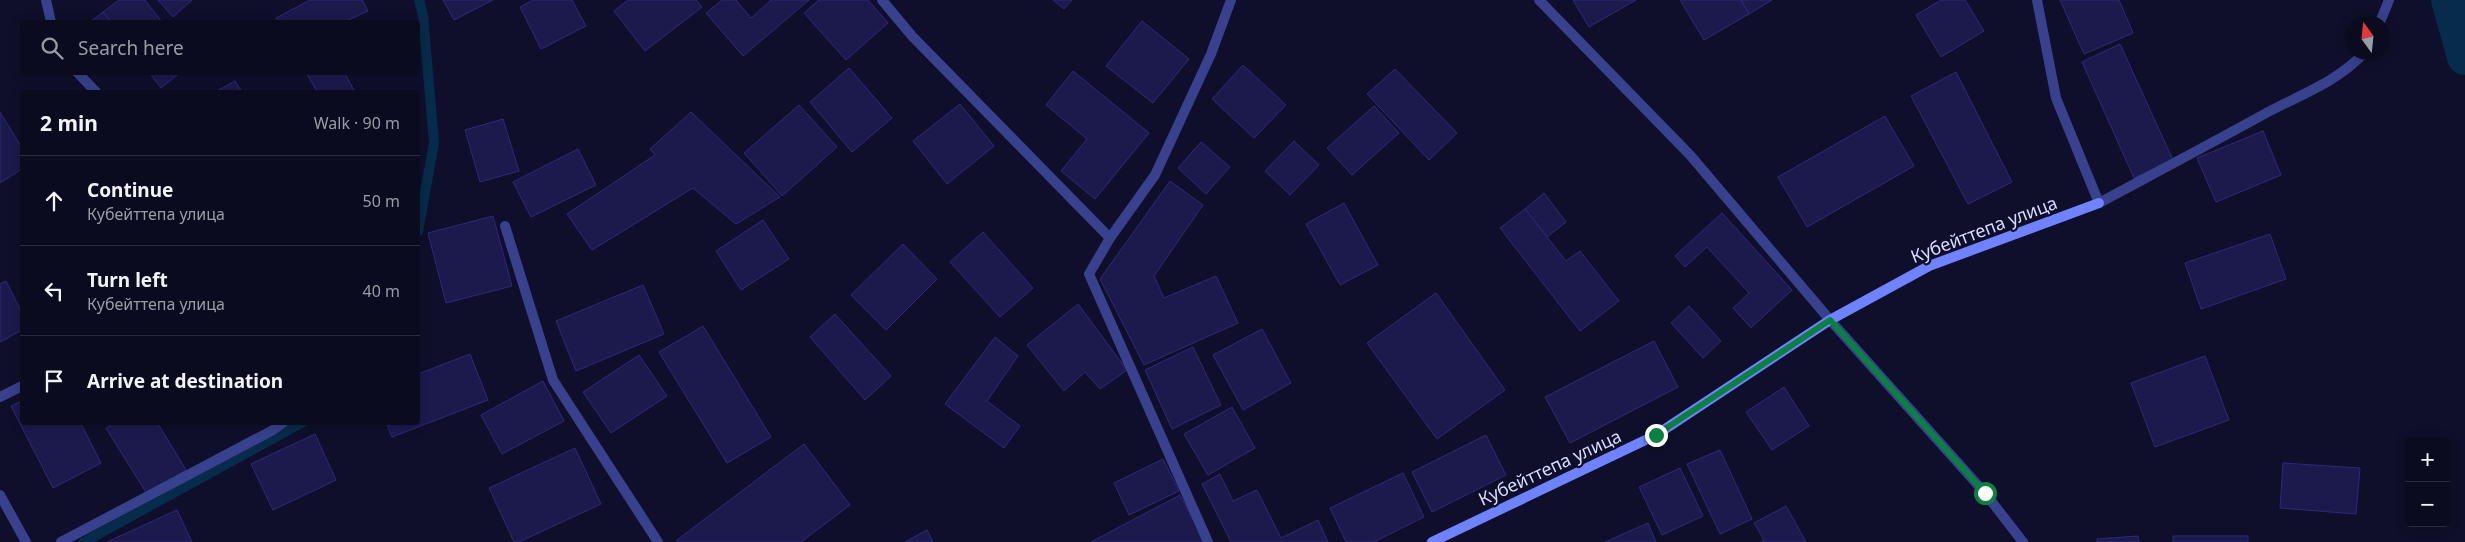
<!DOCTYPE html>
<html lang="en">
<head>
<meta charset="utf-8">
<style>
  :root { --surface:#0b0b20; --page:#141429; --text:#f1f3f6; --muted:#9a9ba5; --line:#2b2b3e }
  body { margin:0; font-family:"Noto Sans",sans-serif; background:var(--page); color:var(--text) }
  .controls { position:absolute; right:15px; bottom:15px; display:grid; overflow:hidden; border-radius:5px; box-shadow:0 2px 12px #0003 }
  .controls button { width:45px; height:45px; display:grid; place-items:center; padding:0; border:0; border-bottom:1px solid var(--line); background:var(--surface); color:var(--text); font:25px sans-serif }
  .compass { position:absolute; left:2345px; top:15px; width:45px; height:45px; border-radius:50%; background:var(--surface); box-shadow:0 2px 12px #0003; rotate:345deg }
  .stop { position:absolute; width:15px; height:15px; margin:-11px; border:4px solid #0b8043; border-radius:50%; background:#fff }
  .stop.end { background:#0b8043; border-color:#fff; box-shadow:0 1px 5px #0008 }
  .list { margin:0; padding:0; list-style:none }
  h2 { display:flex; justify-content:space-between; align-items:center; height:65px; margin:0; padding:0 20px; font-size:21px }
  h2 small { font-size:16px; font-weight:400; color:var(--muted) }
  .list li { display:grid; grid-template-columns:32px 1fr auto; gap:15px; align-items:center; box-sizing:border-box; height:90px; padding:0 20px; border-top:1px solid var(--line) }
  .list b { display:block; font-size:19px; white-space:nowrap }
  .list p { margin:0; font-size:16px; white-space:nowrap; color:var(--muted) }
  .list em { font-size:16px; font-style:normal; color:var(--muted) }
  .icon { flex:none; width:28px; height:28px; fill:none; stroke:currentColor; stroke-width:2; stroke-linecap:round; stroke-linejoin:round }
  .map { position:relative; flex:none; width:2465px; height:542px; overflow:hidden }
  .search { position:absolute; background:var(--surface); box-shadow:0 2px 12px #0003; left:20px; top:20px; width:400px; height:55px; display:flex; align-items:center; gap:12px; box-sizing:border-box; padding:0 18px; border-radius:5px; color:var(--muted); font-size:19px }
  .panel { position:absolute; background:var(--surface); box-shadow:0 2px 12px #0003; left:20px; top:90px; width:400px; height:335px; border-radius:5px }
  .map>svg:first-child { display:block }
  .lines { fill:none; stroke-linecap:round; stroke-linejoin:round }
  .stream { stroke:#072b4b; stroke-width:10 }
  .canal { stroke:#072b4b; stroke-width:36 }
  .building { fill:#1c194d; stroke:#2d2a7b }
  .lane { stroke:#37418d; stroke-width:10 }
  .street { stroke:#37418d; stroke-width:10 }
  .secondary { stroke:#6f82ff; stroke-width:10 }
  .route { stroke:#0b8043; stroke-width:6 }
  .labels { text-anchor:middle; stroke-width:4.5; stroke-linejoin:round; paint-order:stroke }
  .street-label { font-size:18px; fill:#d8daff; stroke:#0f0f2b }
</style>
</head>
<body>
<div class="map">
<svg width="2465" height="542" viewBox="0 0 2465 542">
  <rect width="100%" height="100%" fill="#0f0f2b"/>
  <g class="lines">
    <g class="stream">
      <polyline points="418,231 434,143 423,15 419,0"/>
      <polyline points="84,542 303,422"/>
    </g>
    <polyline class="canal" points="2449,0 2465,57"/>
  </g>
  <g class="building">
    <polygon points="119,0 145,0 162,22 111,22 103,12"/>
    <polygon points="158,0 192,0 173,17"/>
    <polygon points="310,0 362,0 368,11 344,22 278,22 276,18"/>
    <polygon points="443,0 493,0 454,20"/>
    <polygon points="533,0 572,0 586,26 541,49 520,7"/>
    <polygon points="628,0 696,0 702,7 645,51 614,11"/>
    <polygon points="722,0 736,0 751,18 771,0 809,0 743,56 706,13"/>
    <polygon points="819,0 868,0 888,23 846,60 804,13"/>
    <polygon points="1053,0 1072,0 1064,9"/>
    <polygon points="1573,0 1636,0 1589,27"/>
    <polygon points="1680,0 1741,0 1749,14 1704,40"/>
    <polygon points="1741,0 1772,0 1749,14"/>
    <polygon points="1941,0 1965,0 1984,31 1941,57 1916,15"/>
    <polygon points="2060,0 2119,0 2133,33 2084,54"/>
    <polygon points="103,12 111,22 90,22"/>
    <polygon points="1142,21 1189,59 1153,103 1106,66"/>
    <polygon points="2120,44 2173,160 2134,178 2082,62"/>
    <polygon points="1243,65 1286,105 1254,138 1212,99"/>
    <polygon points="849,68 892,118 852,152 810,102"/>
    <polygon points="1395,69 1457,133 1429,160 1367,94"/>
    <polygon points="1073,71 1149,133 1095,199 1061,171 1087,139 1046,105"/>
    <polygon points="149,72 181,72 161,88"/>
    <polygon points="306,72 344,72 355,92 317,92"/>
    <polygon points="1956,72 2012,182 1968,204 1911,96"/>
    <polygon points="235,81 242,92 215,92"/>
    <polygon points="960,104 994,146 947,184 913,141"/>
    <polygon points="799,105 837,147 782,196 744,153"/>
    <polygon points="1374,106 1399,133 1352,175 1327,148"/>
    <polygon points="0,112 22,148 22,169 0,183"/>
    <polygon points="691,112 780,197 736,224 693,188 592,250 567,214 655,155 650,149"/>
    <polygon points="1885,116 1914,166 1807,227 1778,177"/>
    <polygon points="503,119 519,171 480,182 465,130"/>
    <polygon points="2263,131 2281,175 2216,202 2197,158"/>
    <polygon points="1294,141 1319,165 1290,195 1265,171"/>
    <polygon points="1201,142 1230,167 1206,194 1178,168"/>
    <polygon points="578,149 596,185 531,217 513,182"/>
    <polygon points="1170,181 1203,205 1154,276 1164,298 1216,276 1238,323 1144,365 1100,279"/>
    <polygon points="1544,193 1566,222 1547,237 1525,209"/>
    <polygon points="1344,203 1378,265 1340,285 1306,224"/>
    <polygon points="1525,209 1566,261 1580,251 1619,301 1580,331 1500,228"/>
    <polygon points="1722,213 1792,290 1751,328 1733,308 1749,293 1707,247 1685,267 1675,256"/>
    <polygon points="493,216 512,286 446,303 428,233"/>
    <polygon points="763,220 789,259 741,290 716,251"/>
    <polygon points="983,232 1033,288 1000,317 950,262"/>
    <polygon points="2270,234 2286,279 2201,309 2185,263"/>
    <polygon points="903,244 937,279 886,330 851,295"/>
    <polygon points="6,281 22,313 22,330 0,342 0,284"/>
    <polygon points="643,285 664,334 576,371 556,321"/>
    <polygon points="1436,293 1505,390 1437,439 1367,343"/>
    <polygon points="1078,304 1127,370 1100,389 1085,372 1064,391 1027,345"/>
    <polygon points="1689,306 1721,341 1703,358 1671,323"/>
    <polygon points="835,314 891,376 865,400 810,337"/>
    <polygon points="703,326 771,437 727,463 659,352"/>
    <polygon points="1262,329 1291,383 1243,410 1213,355"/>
    <polygon points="995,337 1018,356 987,401 1020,426 1004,448 945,404"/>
    <polygon points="1654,341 1678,387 1570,443 1545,397"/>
    <polygon points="1193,347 1221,405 1172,429 1145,370"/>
    <polygon points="470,354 488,400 392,437 386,422 418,422 418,374"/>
    <polygon points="639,355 667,396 611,433 583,392"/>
    <polygon points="2205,356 2229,420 2155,447 2131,383"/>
    <polygon points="543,381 564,421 502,454 481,415"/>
    <polygon points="1784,387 1809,426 1772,450 1746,412"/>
    <polygon points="22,401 22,422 80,422 101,463 53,488 11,406"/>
    <polygon points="1232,407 1255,448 1208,475 1184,434"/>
    <polygon points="116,422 157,422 186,470 147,494 106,428"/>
    <polygon points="315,434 336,480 273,510 251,464"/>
    <polygon points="1486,435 1506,475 1432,512 1412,472"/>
    <polygon points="804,444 850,505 801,542 678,542 677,540"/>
    <polygon points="575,448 601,504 519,542 514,542 489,488"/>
    <polygon points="1720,450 1752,519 1720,534 1687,464"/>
    <polygon points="1163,459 1179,491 1129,515 1114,483"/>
    <polygon points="2283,463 2360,468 2356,514 2280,508"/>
    <polygon points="1680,468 1703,516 1662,535 1639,487"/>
    <polygon points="1403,473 1424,517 1374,542 1346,542 1330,508"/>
    <polygon points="1220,474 1233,501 1257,490 1281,538 1318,520 1328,542 1231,542 1202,484"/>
    <polygon points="1180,495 1205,542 1091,542"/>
    <polygon points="1786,506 1806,542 1761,542 1764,540 1754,523"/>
    <polygon points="177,510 192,542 107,542"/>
    <polygon points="1648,523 1656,542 1605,542"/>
    <polygon points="927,530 933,542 905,542"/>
    <polygon points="2138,536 2139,542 2097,542 2097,539"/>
    <rect x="2173" y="536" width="75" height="6"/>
  </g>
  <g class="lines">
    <g class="lane">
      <polyline points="2380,22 2389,0"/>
      <path d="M2099,203C2155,173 2212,143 2268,112C2304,93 2337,82 2365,52"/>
      <polyline points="61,542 273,430 284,422"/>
    </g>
    <g class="street">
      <polyline points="46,0 51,22"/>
      <polyline points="882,0 912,36 1110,238"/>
      <polyline points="1539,0 1690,155 1830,320 1985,493 2023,542"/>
      <polyline points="2037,0 2056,98 2099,203"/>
      <polyline points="77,72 96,92"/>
      <polyline points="505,226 553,380 658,542"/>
      <polyline points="0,397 22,386"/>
      <polyline points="0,495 26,542"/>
      <polyline points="1208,542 1089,274 1110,238 1155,175 1211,54 1231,0"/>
    </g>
    <polyline class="secondary" points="1432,542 1656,435 1830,320 1929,266 2099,203"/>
  </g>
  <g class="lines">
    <polyline class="route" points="1656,435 1830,320 1985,493"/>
  </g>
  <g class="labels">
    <g class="street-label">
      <text transform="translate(1984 230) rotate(-21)" y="6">Кубейттепа улица</text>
      <text transform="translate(1550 468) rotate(-25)" y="6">Кубейттепа улица</text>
    </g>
  </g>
</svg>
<div class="controls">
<button>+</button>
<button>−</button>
</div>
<svg class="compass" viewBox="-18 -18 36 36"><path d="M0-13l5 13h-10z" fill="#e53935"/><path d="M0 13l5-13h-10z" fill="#9a9ba5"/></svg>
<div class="stop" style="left:1985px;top:493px"></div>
<div class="stop end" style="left:1656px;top:435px"></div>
<div class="search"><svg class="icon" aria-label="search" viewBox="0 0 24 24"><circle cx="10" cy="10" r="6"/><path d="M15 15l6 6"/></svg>Search here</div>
<section class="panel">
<h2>2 min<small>Walk · 90 m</small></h2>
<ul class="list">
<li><svg class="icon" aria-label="ahead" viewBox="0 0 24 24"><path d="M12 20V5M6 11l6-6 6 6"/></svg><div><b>Continue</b><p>Кубейттепа улица</p></div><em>50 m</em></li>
<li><svg class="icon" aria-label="left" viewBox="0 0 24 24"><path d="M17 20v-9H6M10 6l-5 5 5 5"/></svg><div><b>Turn left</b><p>Кубейттепа улица</p></div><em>40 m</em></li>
<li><svg class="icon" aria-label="arrive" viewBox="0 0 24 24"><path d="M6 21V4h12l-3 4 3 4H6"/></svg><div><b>Arrive at destination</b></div></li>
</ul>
</section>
</div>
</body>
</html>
